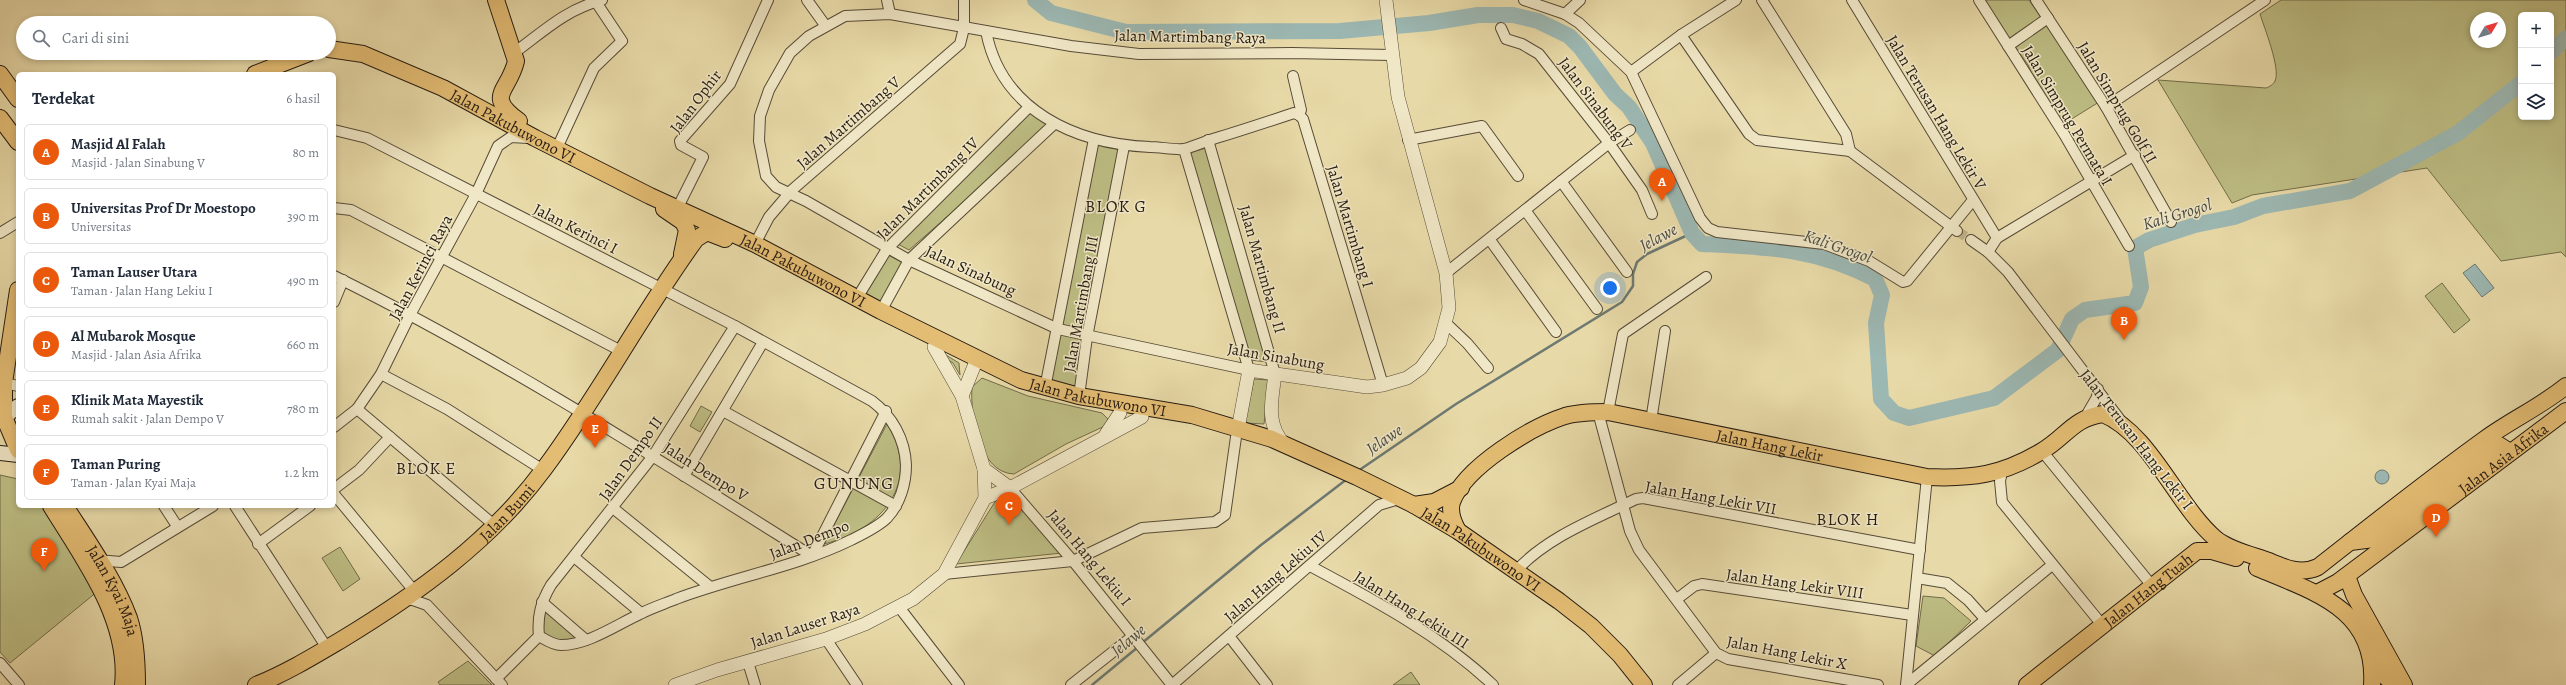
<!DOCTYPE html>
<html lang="id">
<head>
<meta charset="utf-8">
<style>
  :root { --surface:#fff; --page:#f6f6f7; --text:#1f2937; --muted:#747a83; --line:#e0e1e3; --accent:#ea580c }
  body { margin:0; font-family:Alegreya,serif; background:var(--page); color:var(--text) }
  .controls { position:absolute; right:12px; top:12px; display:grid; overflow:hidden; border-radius:6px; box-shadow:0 2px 6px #0003 }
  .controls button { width:36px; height:36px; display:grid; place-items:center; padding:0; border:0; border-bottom:1px solid var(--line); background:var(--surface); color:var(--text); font:20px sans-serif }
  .compass { position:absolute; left:2470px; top:12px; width:36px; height:36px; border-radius:50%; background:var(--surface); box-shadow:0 2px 6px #0003; rotate:52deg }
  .you { position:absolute; left:1610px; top:288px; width:14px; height:14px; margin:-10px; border:3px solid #fff; border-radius:50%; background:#1a73e8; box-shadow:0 0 0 6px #1a73e833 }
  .badge { display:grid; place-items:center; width:26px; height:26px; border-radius:50%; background:var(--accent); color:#fff; font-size:13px; font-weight:700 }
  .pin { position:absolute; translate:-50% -33px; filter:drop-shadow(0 1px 2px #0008) }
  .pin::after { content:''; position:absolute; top:21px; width:14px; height:12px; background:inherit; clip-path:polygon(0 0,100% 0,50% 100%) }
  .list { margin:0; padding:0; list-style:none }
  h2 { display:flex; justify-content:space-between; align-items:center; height:52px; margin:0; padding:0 16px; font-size:17px }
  h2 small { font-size:13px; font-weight:400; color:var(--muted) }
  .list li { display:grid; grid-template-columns:26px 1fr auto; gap:12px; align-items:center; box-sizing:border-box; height:56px; margin:0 8px 8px; padding:0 8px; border:1px solid var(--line); border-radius:6px }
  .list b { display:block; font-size:15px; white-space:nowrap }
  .list p { margin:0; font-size:13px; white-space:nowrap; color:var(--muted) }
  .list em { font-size:13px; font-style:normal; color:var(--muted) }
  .icon { flex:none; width:22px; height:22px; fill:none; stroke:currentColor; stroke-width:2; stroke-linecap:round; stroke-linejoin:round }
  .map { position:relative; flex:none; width:2566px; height:685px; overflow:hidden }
  .search { position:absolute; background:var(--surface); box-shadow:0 2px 6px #0003; left:16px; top:16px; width:320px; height:44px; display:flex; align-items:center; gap:10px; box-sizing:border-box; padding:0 14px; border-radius:22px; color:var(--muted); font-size:15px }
  .panel { position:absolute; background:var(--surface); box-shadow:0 2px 6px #0003; left:16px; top:72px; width:320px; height:436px; border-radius:6px }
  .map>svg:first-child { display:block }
  .green { fill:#bdbd83; stroke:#726c4a; fill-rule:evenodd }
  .water { fill:#9cb8b3; stroke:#6d7972 }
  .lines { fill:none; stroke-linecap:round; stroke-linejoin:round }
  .stream { stroke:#6d7972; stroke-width:2.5 }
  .river { stroke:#9cb8b3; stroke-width:16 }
  .minor-tunnel { stroke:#c1b48a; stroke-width:10; stroke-dasharray:10 5; stroke-linecap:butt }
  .minor-casing { stroke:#564b37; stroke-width:12 }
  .tertiary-casing { stroke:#564b37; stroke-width:14 }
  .secondary-casing { stroke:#261b11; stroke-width:16 }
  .primary-casing { stroke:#261b11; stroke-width:18 }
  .minor { stroke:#f0e7c6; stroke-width:10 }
  .tertiary { stroke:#f0e7c6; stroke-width:13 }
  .secondary { stroke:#f0e7c6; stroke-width:14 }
  .primary { stroke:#e4bd74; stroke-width:16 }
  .labels { text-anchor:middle; stroke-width:3; stroke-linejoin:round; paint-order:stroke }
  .street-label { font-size:16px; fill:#261b11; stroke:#f0e7c6 }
  .neighbourhood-label { font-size:17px; letter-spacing:1px; fill:#261b11; stroke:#f0e7c6 }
  .water-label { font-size:17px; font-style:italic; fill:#494a42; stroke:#f0e7c6 }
  .quarter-label { font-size:18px; letter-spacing:1px; fill:#261b11; stroke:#f0e7c6 }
</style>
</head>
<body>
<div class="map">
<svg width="2566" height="685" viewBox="0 0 2566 685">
  <rect width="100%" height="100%" fill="#e8daa8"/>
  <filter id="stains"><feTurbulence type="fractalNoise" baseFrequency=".005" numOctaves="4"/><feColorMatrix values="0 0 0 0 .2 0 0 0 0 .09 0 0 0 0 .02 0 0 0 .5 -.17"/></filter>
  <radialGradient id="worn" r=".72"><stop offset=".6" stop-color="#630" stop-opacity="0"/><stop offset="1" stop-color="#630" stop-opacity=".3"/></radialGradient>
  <g class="green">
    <polygon points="1982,0 2029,0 2099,102 2062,125 2039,89 2028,65"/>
    <path d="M2281,0H2566V257L2561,252L2501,261L2427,168L2252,195L2232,203L2158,80L2266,88C2269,87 2274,84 2275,81C2281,69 2264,27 2260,14ZM2521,15H2551V117H2521ZM2476,18H2500V42H2476Z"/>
    <polygon points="1032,111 1053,124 909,250 892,241"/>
    <polygon points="1094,144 1121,150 1088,330 1060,324"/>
    <polygon points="1206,148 1267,362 1250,360 1189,153"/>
    <polygon points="886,254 903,263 881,303 864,294"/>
    <polygon points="2442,283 2470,320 2454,333 2425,296"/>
    <polygon points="1057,332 1087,338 1080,391 1048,385"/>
    <polygon points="946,355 959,363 960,375 953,363 945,358"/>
    <path d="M982,378L1028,396L1102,413L1108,419L1105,426L1066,444L1014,474C979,473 970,415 972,387Z"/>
    <polygon points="1254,379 1269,380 1264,424 1245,423"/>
    <polygon points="701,406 712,412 700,432 690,426"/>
    <path d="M887,424C923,482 882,530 824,544Z"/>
    <polygon points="0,475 18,479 18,506 44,506 98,591 10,663 0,652"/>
    <polygon points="1009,494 1062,553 956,564 998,497"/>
    <polygon points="340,547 360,579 343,591 322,558"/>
    <polygon points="1923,596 1944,598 1971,621 1935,656 1916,646"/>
    <polygon points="544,608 580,639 561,641 542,634"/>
    <polygon points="468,661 492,685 440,685 438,682"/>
    <polygon points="1411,672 1420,685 1393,685"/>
  </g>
  <g class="water">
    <polygon points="2475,264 2494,288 2482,297 2463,273"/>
    <circle cx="2382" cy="477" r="7"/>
  </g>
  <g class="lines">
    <g class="stream">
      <polyline points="1358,471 1456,404 1622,302 1633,286 1633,274 1637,262 1647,254 1692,233"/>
      <polyline points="1142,643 1261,545 1347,479"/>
      <polyline points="1092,685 1138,647"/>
    </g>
    <g class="river">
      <path d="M1035,0L1051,13L1126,32L1340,31L1429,23L1478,15H1513L1538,21L1569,36L1580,47L1615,94L1629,107L1653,143L1692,233L1702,244C1767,247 1816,248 1875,279L1882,295L1876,323L1881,399L1894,413L1909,418L1994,398L2058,350L2072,319L2085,310L2135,303L2141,287L2135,248L2149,240L2195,225L2234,217L2263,206L2350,191L2458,133L2521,83"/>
      <polyline points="2551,52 2566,38"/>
    </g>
    <polyline class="minor-tunnel" points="1957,231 1971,240"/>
    <g class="minor-casing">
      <g id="minor">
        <polyline points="807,0 825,25"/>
        <polyline points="887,0 890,14"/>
        <polyline points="1524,0 1565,14 1579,23 1631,72 1700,218 1708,228 1717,232 1824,244 1869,261 1903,282 1907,281 1973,200"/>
        <polyline points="1762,0 1846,134 1850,151"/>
        <polyline points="1852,0 1997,238"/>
        <polyline points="1979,0 2064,134 2129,246"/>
        <polyline points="2036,0 2106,107 2171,222"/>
        <polyline points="1565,14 1580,0"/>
        <polyline points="1501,28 1506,39 1522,44 1539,54 1609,143 1642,190 1652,214"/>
        <path d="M986,31C1001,111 1076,144 1150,147C1161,147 1173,150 1184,149C1193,147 1203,142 1213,139C1240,131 1267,122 1294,113L1299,115"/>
        <polyline points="1681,35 1749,134 1757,140 1850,151"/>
        <polyline points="2008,46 2048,18"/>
        <path d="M514,53C544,31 565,10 602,0"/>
        <polyline points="1631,72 1681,35 1736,0"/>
        <polyline points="1293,76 1301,110 1299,115"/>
        <polyline points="2106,107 2265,0"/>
        <polyline points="1299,115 1303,119 1383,385"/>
        <path d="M334,130L367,138L735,326L872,401C892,416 905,439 906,465C906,484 900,504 887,518C878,527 863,534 851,540C796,567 734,577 676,599C664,604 651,608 640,614C616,625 588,645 561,645C553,645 546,640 539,636"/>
        <polyline points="1208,140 1275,374"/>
        <polyline points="1408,140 1482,126 1518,176"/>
        <polyline points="557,148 594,68 622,41 596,2"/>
        <polyline points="1184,149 1249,370 1058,329 909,260 806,201 776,187 766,176 759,141 760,116 769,90 790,53 809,36 845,16 890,14 1071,46 1139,54 1292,53 1391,55"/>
        <polyline points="1850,151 1957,231"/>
        <polyline points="1561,181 1627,272"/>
        <polyline points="678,207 703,157 681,145 680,141 730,84 768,0"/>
        <polyline points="334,208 351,210 623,352"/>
        <polyline points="1525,210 1597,309"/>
        <polyline points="0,233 18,222"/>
        <polyline points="1490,240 1556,332"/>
        <polyline points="1971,240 1988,252 2008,272 2121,421"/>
        <polyline points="755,244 769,217 792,190 960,44 964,28 964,0"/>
        <polyline points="1988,252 1997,238 2135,155"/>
        <polyline points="1446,273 1609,143 1630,130"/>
        <path d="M334,276C500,358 656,458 812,556L886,411"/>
        <polyline points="857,298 887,249 1029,107"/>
        <polyline points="334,302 343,280"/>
        <polyline points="881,311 909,260 1054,124"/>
        <polyline points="1447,324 1467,343 1488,368"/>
        <polyline points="381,374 447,409 543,470"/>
        <polyline points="0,382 18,386"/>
        <polyline points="1045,388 1094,139"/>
        <polyline points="1079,396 1087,337 1124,146"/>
        <polyline points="357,409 494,525"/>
        <polyline points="723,411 896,506"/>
        <polyline points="1598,412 1630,531 1639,550 1716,653 1728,659 1878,685"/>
        <polyline points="1608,412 1623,334 1706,277"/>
        <polyline points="2086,416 2097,397 2098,389"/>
        <polyline points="1651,421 1665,331"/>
        <polyline points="334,427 357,409 381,374 410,315 476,194 498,146 511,137 528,138"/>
        <polyline points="2042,451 2153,587"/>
        <polyline points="2002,472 2000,481 2002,502 2103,626"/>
        <polyline points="684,476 763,342"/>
        <polyline points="1010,488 1073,561 1172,685"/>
        <polyline points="334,489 359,470 390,437"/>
        <polyline points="334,494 415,592"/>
        <polyline points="164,506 177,526"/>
        <polyline points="235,506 327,648"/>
        <polyline points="613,508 709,586"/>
        <polyline points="258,544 310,506"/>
        <polyline points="574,557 641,613"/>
        <polyline points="97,560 121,562 213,506"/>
        <path d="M1310,566C1374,600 1440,635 1493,685"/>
        <path d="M1516,571C1547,537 1595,519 1636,499L1643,498L1920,550"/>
        <polyline points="944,574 1073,561 1142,528 1215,522 1225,515 1236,437"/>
        <polyline points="1917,578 1947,583 1968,600 1985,619"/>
        <polyline points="1677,599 1694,586 1702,584 1912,615"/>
        <polyline points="404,600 413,600 427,605 502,685"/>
        <polyline points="542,602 586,640"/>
        <polyline points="899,607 959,685"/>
        <path d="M539,636C537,616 541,602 551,585L653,456L735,326"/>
        <polyline points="1229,636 1267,685"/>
        <polyline points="826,639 857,685"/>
        <polyline points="748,662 755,685"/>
        <polyline points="0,663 19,685"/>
        <polyline points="496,679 539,636"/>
        <polyline points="1071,685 1133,636"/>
        <polyline points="1172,685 1379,505 1399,499"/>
        <polyline points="1678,685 1716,653"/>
        <polyline points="1906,685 1927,477"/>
        <polyline points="1906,685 2052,565"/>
      </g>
    </g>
    <g class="tertiary-casing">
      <g id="tertiary">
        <path d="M1275,374C1272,400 1265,424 1285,445"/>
        <polyline points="962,396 977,359"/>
        <polyline points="1238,429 1249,370 1367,387 1383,385 1407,378 1421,368 1440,342 1449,308 1446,273 1398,97 1386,0"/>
        <polyline points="1106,434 1120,413"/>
        <polyline points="984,469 1010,488"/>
        <polyline points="985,498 1010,488 1142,417"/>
        <polyline points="675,685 717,670 826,639 865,624 913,599 944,574 985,498 984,469 962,396 934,347"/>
      </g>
    </g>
    <g class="secondary-casing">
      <g id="secondary">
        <polyline points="0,421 18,406"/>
        <polyline points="0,453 18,455"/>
      </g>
    </g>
    <g class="primary-casing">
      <g id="primary">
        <path d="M496,0L516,61C509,92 484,95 519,121"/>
        <path id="s1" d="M329,49L363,54L443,88L535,138L650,196L755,244L881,311L1021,380L1079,396L1192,415L1272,439L1357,477L1414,505L1458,531L1559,601L1591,626L1620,655L1644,685"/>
        <polyline points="0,74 18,99"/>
        <polyline points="255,74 309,53"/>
        <polyline points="0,118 18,142"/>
        <polyline points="664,209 683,222 687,230 682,254"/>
        <polyline points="18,290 4,383 4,417 18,450"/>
        <polyline points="1414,505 1434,502 1461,488"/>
        <path d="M51,506C83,558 130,620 123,685"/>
        <path id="s2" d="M65,506C88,542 114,578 129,618C136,639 137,663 137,685"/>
        <path id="s3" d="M1458,531C1453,522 1449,512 1452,502C1465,467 1531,427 1565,416C1579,412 1594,412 1608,412L1927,477C1972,479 2002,475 2042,451C2066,437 2073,418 2103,414C2150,433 2177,506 2216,539C2230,550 2252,555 2269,561C2285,568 2301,575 2318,567C2373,524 2428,480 2485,439C2511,420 2540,407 2566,386"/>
        <polyline points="2350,542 2374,539 2495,445 2499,445 2510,452"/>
        <path d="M2257,568C2314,592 2377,609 2372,685"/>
        <polyline points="2347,576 2354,595 2404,685"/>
        <path id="s4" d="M2317,593L2338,582L2566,411"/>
        <path d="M2373,656C2381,669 2384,685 2401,680"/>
        <path id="s5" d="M256,685C286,673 314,656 341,640C417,594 491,541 544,469C599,395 642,313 696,239L707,232L725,239"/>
        <path id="s6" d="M2027,685L2197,551H2212L2236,558"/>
      </g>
    </g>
    <use href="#minor" class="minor"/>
    <use href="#tertiary" class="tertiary"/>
    <use href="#secondary" class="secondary"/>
    <use href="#primary" class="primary"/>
  </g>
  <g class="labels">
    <g class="street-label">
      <text transform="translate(1190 36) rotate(1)" y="6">Jalan Martimbang Raya</text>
      <text transform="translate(695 101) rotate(-53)" y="6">Jalan Ophir</text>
      <text transform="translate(2118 102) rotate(59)" y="6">Jalan Simprug Golf II</text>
      <text transform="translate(1596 103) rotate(53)" y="6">Jalan Sinabung V</text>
      <text transform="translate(1937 112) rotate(59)" y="6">Jalan Terusan Hang Lekir V</text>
      <text transform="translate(2068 115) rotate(59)" y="6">Jalan Simprug Permata I</text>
      <text transform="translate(848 122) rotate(-41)" y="6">Jalan Martimbang V</text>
      <text dy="6" stroke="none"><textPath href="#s1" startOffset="201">Jalan Pakubuwono VI</textPath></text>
      <text transform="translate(927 188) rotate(-45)" y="6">Jalan Martimbang IV</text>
      <text transform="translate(1351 226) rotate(73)" y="6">Jalan Martimbang I</text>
      <text transform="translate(576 228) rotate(27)" y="6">Jalan Kerinci I</text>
      <text transform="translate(420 267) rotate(-62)" y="6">Jalan Kerinci Raya</text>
      <text transform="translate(1263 269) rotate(74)" y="6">Jalan Martimbang II</text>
      <text dy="6" stroke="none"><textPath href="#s1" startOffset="525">Jalan Pakubuwono VI</textPath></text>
      <text transform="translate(971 270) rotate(25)" y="6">Jalan Sinabung</text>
      <text transform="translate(1080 304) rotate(-80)" y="6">Jalan Martimbang III</text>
      <text transform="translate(1276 356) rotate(10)" y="6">Jalan Sinabung</text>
      <text dy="6" stroke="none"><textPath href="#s1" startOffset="848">Jalan Pakubuwono VI</textPath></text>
      <text transform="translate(2137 439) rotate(52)" y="6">Jalan Terusan Hang Lekir I</text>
      <text dy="6" stroke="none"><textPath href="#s3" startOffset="384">Jalan Hang Lekir</textPath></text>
      <text transform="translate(630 458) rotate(-55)" y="6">Jalan Dempo II</text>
      <text dy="6" stroke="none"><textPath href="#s4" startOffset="230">Jalan Asia Afrika</textPath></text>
      <text transform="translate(706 471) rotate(32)" y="6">Jalan Dempo V</text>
      <text transform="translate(1711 497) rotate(10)" y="6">Jalan Hang Lekir VII</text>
      <text dy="6" stroke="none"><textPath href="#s5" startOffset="306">Jalan Bumi</textPath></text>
      <text transform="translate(809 539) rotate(-21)" y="6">Jalan Dempo</text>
      <text dy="6" stroke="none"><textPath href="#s1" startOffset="1264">Jalan Pakubuwono VI</textPath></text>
      <text transform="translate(1090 557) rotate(50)" y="6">Jalan Hang Lekiu I</text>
      <text transform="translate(1275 576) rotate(-41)" y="6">Jalan Hang Lekiu IV</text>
      <text transform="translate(1795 583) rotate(8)" y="6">Jalan Hang Lekir VIII</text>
      <text dy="6" stroke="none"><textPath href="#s6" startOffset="154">Jalan Hang Tuah</textPath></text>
      <text dy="6" stroke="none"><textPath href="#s2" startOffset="98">Jalan Kyai Maja</textPath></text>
      <text transform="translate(1412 609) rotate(32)" y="6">Jalan Hang Lekiu III</text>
      <text transform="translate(805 625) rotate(-18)" y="6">Jalan Lauser Raya</text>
      <text transform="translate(1787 652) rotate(11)" y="6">Jalan Hang Lekir X</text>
    </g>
    <g class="neighbourhood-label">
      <text x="1116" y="212">BLOK G</text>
      <text x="426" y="474">BLOK E</text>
      <text x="1848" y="525">BLOK H</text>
    </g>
    <g class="water-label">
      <text transform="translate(2177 214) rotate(-17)" y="6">Kali Grogol</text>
      <text transform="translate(1658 237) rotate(-28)" y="6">Jelawe</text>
      <text transform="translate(1838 246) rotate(19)" y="6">Kali Grogol</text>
      <text transform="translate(1384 439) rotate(-34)" y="6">Jelawe</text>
      <text transform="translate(1128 640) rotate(-40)" y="6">Jelawe</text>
    </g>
    <g class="quarter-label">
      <text x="854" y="489">GUNUNG</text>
    </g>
  </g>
  <rect width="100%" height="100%" filter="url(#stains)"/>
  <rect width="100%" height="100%" fill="url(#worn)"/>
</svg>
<div class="controls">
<button>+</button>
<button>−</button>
<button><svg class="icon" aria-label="layers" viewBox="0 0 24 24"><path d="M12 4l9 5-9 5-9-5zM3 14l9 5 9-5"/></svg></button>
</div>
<svg class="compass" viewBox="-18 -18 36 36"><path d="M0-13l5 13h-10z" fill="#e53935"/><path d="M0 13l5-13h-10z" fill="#747a83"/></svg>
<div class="you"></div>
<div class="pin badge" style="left:1662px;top:201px">A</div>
<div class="pin badge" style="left:2124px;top:340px">B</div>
<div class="pin badge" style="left:1009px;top:525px">C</div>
<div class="pin badge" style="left:2436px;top:537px">D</div>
<div class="pin badge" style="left:595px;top:448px">E</div>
<div class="pin badge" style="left:44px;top:571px">F</div>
<div class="search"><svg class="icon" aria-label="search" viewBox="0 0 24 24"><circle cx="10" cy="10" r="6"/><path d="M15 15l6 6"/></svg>Cari di sini</div>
<section class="panel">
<h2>Terdekat<small>6 hasil</small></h2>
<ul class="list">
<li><span class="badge">A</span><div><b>Masjid Al Falah</b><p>Masjid · Jalan Sinabung V</p></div><em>80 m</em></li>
<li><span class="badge">B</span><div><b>Universitas Prof Dr Moestopo</b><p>Universitas</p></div><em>390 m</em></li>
<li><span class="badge">C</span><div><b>Taman Lauser Utara</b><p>Taman · Jalan Hang Lekiu I</p></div><em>490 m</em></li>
<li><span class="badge">D</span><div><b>Al Mubarok Mosque</b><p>Masjid · Jalan Asia Afrika</p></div><em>660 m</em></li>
<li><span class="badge">E</span><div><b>Klinik Mata Mayestik</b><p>Rumah sakit · Jalan Dempo V</p></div><em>780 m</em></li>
<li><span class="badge">F</span><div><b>Taman Puring</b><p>Taman · Jalan Kyai Maja</p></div><em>1.2 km</em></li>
</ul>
</section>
</div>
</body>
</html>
